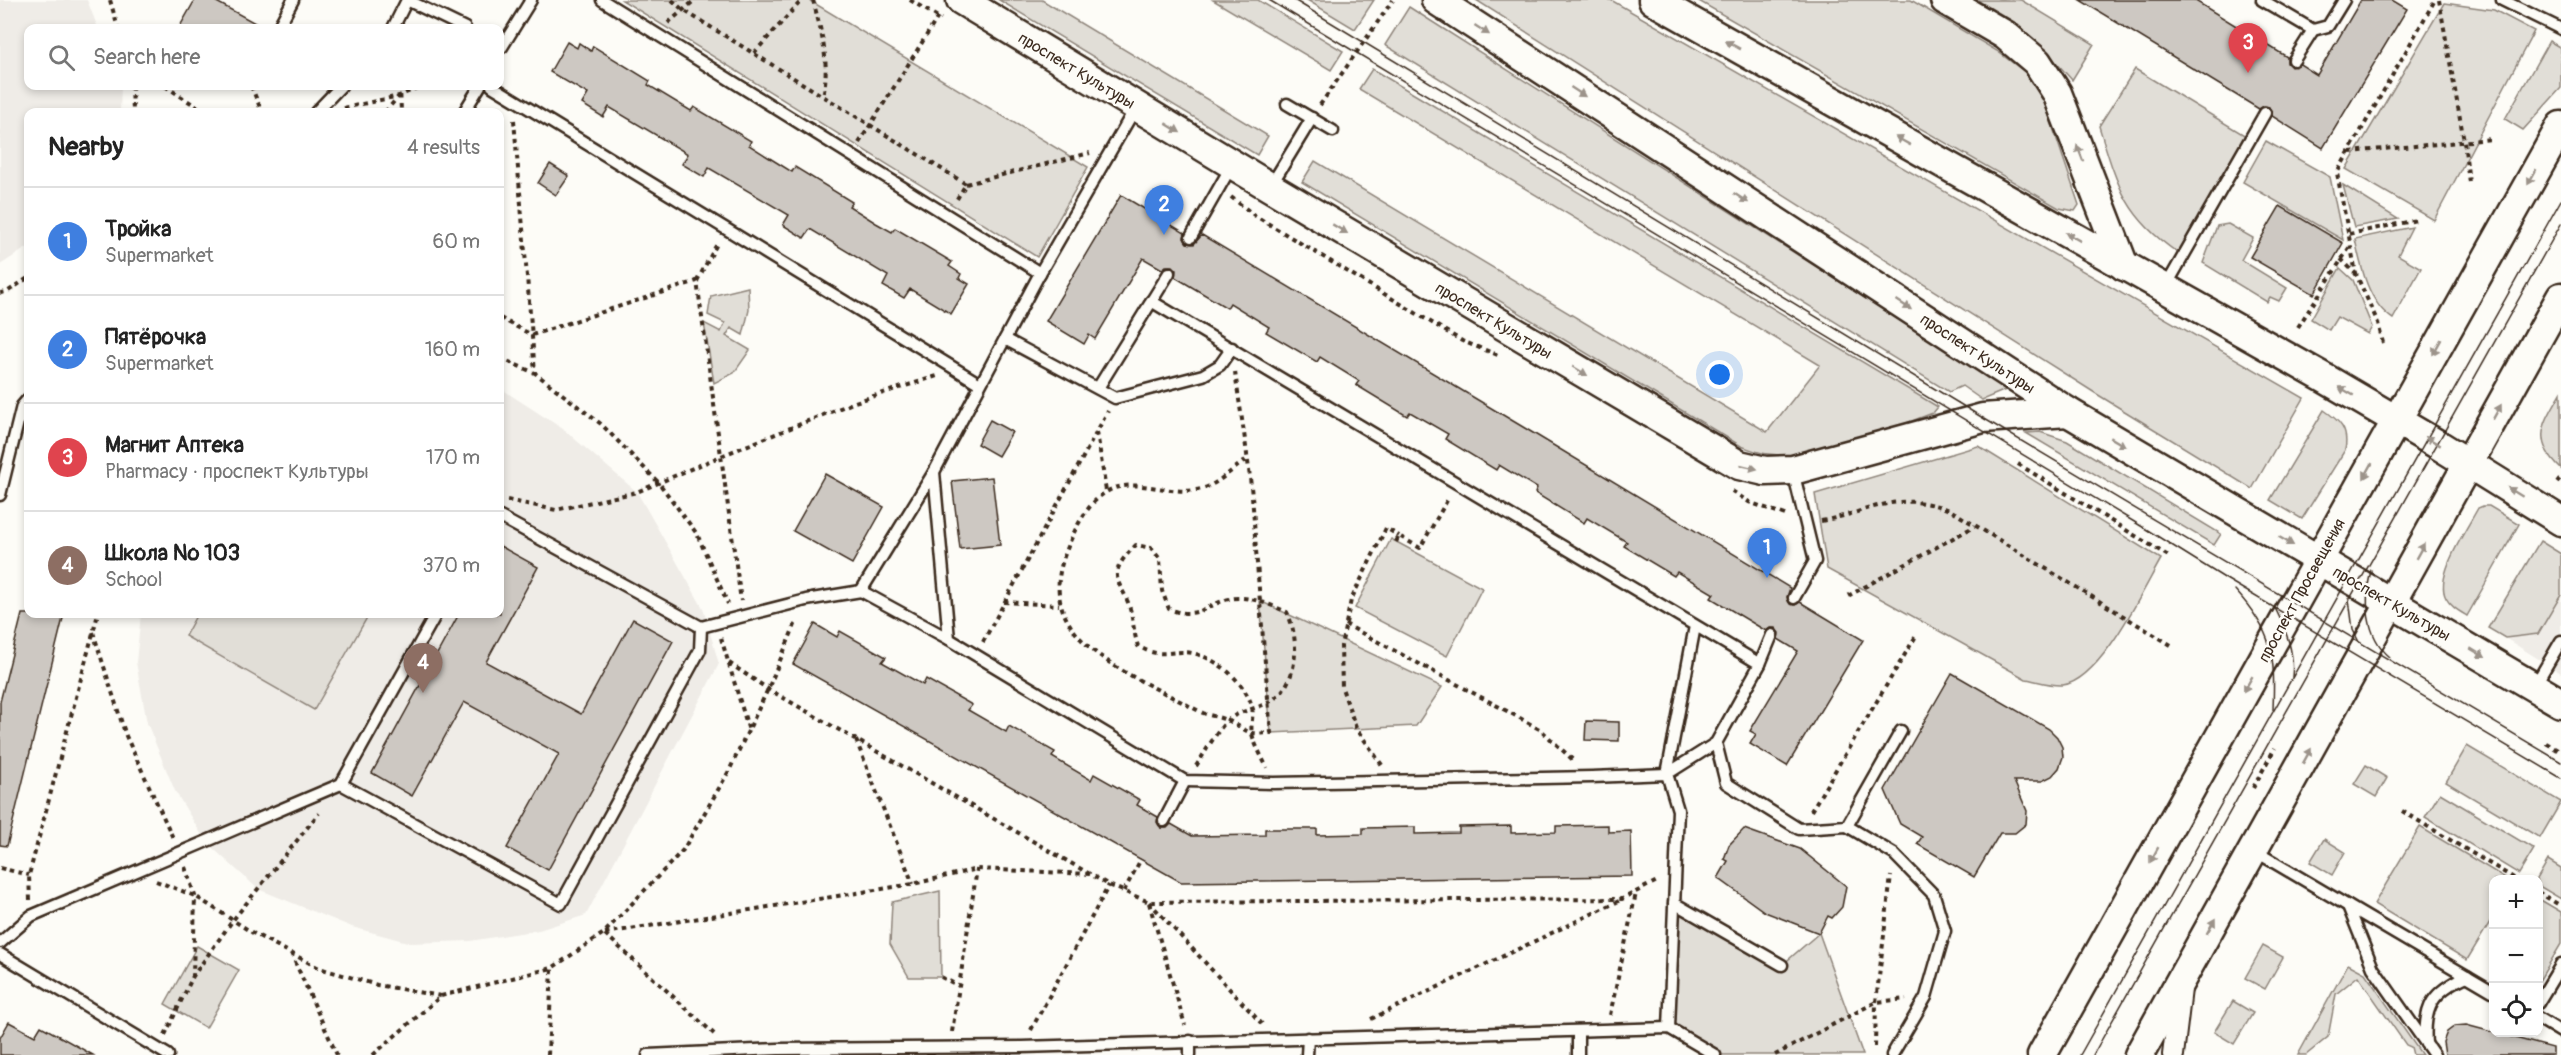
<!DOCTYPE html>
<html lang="en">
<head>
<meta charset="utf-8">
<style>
  :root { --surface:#fff; --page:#f2f2f2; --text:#222; --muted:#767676; --line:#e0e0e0; --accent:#7c3aed }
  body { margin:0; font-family:Pangolin,sans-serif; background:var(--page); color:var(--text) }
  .controls { position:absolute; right:18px; bottom:18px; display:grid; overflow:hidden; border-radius:12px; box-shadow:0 3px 9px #0003 }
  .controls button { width:54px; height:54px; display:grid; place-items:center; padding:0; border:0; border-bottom:2px solid var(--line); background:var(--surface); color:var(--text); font:30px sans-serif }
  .you { position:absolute; left:1720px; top:375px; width:21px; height:21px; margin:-15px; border:4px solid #fff; border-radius:50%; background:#1a73e8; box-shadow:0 0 0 9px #1a73e833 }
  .badge { display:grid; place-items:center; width:39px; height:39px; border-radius:50%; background:var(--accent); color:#fff; font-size:20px; font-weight:700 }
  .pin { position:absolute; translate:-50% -50px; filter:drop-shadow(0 2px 3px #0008) }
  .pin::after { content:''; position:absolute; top:32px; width:21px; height:18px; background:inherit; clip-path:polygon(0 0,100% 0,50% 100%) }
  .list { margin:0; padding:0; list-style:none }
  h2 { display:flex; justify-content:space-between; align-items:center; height:78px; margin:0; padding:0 24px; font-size:26px }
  h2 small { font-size:20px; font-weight:400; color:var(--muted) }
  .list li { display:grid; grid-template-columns:39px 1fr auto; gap:18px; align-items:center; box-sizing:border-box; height:108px; padding:0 24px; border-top:2px solid var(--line) }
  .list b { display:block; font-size:22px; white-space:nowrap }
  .list p { margin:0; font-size:20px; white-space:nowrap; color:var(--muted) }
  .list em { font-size:20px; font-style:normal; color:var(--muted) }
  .icon { flex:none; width:33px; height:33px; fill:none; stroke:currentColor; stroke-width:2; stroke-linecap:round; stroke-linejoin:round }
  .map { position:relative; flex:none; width:2561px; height:1055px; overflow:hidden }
  .search { position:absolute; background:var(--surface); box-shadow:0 3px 9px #0003; left:24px; top:24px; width:480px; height:66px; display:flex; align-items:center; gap:15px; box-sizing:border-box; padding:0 21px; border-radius:12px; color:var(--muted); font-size:22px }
  .panel { position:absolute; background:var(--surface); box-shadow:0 3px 9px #0003; left:24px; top:108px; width:480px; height:510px; border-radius:12px }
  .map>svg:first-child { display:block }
  .built { fill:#efece7 }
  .green { fill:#e1ded7; stroke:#8e847a; stroke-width:1.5 }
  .building { fill:#cdc8c2; stroke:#3b2a1e; stroke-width:1.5 }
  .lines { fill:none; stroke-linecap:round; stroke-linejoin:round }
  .lane-casing { stroke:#3b2a1e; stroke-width:15 }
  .street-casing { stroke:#3b2a1e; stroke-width:24 }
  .secondary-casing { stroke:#3b2a1e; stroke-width:33 }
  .path { stroke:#3b2a1e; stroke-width:4; stroke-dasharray:4.5 4.5; stroke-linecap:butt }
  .lane { stroke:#fdfcf7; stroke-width:10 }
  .street { stroke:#fdfcf7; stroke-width:20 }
  .secondary { stroke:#fdfcf7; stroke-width:28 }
  .tram { stroke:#3b2a1e; stroke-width:1.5 }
  .oneway { fill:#9c938a }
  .labels { text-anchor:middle; stroke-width:5; stroke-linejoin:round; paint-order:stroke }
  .street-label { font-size:16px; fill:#3b2a1e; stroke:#fdfcf7 }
</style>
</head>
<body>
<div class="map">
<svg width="2561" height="1055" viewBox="0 0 2561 1055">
  <rect width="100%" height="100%" fill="#fdfcf7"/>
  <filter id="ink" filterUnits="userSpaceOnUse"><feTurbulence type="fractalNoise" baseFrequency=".0167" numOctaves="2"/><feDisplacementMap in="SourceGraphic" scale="12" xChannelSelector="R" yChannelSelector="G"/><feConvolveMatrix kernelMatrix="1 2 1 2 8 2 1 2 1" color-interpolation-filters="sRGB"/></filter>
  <g filter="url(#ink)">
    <g class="built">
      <polygon points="0,0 87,0 98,28 28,28 28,86 121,86 120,112 28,112 28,247 0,265"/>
      <polygon points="500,388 563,429 637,492 703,608 719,664 586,915 539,930 470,941 411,943 352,927 258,889 206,842 175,791 147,723 136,662 141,614 500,614"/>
      <polygon points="2561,595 2561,673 2505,638 2538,634"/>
    </g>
    <g class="green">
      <polygon points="622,0 809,0 1088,167 1037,257"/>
      <polygon points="999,0 1042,0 1268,136 1257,155"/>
      <polygon points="1213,0 1258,0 1343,51 1331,70"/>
      <polygon points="1307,0 1374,0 1355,29"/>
      <polygon points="1476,0 1611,0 2304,398 2252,489 2095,393"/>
      <polygon points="1697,0 1911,0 1997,51 2026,73 2044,101 2079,205 2075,211 2059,208"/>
      <polygon points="1977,0 2021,0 2094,44 2072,80 2046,51 2016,23"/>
      <polygon points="2444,3 2494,10 2534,31 2434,220 2346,169"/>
      <polygon points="1409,7 2008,389 1982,400 1962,386 1949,392 1385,45"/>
      <polygon points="2549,41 2561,48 2561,88 2523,130 2505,119"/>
      <path d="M1372,69L1938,407L1933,413C1880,432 1825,461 1768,454C1759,453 1750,449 1741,446L1302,182L1315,161L1767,432L1820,365L1359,89Z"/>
      <path d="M2135,69L2246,136L2178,253C2125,217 2117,185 2099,126Z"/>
      <polygon points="2266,141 2330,177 2343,240 2243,182"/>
      <polygon points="2343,185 2398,219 2354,227"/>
      <polygon points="2228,224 2253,238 2241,260 2287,288 2279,301 2270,297 2267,302 2203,263 2217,226"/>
      <path d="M2412,227L2398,255L2421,268L2393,319C2368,303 2361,267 2355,239Z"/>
      <polygon points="2340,268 2353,280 2372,327 2368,334 2337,317 2329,330 2311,319"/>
      <polygon points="748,287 749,310 743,335 731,328 726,336 750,350 734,373 714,383 704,323 721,332 725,323 708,315 711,296"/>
      <path d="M2561,393V469C2531,440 2543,425 2561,393Z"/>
      <path d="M2324,410C2340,421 2349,430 2345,450L2302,519L2270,500Z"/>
      <polygon points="2040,432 2067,441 2221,534 2214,545 2026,433"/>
      <path d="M1978,446L2161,559C2143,590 2101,680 2063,685C2052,686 2037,681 2026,679L1827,569L1815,494Z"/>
      <path d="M2483,506H2489L2519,524L2467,616C2459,611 2450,606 2446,598C2434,576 2467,529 2478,508Z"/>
      <polygon points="1391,539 1482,588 1447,656 1355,608"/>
      <polygon points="2540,541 2561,554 2561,595 2538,634 2505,638 2488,628"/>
      <polygon points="1260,601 1442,687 1416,726 1271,733"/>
      <polygon points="197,614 369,614 314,710 185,636"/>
      <polygon points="2467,746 2561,802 2540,838 2446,782"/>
      <polygon points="2366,765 2387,778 2376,797 2354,784"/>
      <polygon points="2440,793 2534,849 2519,874 2425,817"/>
      <polygon points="2420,827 2507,879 2494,880 2493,917 2467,960 2374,904"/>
      <polygon points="2324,839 2345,852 2332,875 2310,862"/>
      <polygon points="2548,860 2561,868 2561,899 2539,886 2537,879"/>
      <polygon points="940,891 941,977 909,977 890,944 892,902"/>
      <polygon points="2539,899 2561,912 2561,944 2539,981"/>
      <polygon points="1674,903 1782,965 1819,933 1863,1055 1715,1055 1669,1028"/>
      <polygon points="197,946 239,970 206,1028 165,1004"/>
      <polygon points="2263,946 2283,957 2265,989 2245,978"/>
      <polygon points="2348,964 2365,973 2422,1055 2413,1055 2411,1047 2406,1045 2358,976 2336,994 2328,1037 2306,1055 2298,1055"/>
      <polygon points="2233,1001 2253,1013 2234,1044 2214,1032"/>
    </g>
    <g class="building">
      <polygon points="195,0 213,0 264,28 179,28"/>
      <polygon points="2080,0 2194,0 2287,57 2287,63 2291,67 2300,64 2317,75 2361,0 2392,0 2407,9 2323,148 2272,116 2269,107 2264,106 2259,109"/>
      <polygon points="567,42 577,48 579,43 591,51 593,46 650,81 648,85 691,111 694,107 751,141 749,145 776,162 792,172 795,167 852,202 849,206 876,223 892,232 895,228 952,262 949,266 961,274 959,278 969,284 951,314 910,289 904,298 883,286 888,276 810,229 804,238 783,225 789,215 709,168 704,177 682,164 688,154 609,107 603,117 582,104 588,94 550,72"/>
      <polygon points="550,164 569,176 556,195 538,183"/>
      <polygon points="1121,195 1185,233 1184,238 1187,243 1194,244 1202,235 1528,430 1790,588 1787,597 1790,604 1795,605 1800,602 1863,640 1787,766 1750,744 1756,734 1750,731 1798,651 1778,639 1779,633 1775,628 1770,628 1766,631 1711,598 1714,594 1677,572 1674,576 1624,546 1627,542 1587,518 1584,523 1535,493 1537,488 1499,465 1496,470 1445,439 1448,434 1410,412 1407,416 1356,385 1359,381 1320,357 1317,362 1266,332 1269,327 1230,303 1227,308 1175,277 1176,270 1172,266 1166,266 1162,269 1143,258 1095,339 1089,335 1084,344 1046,321"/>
      <polygon points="2280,206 2343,243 2314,294 2250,257"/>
      <polygon points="990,420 1012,432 998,456 977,444"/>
      <polygon points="825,474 884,507 852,564 793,531"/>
      <polygon points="992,477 1000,545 960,549 952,481"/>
      <polygon points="500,546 538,567 486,662 581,714 633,619 673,641 548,870 507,848 559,754 464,702 412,796 372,773 459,614 500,614"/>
      <polygon points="22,614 64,614 7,846 0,845 0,702"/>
      <polygon points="815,624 837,637 840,631 886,657 882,662 923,685 926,679 972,705 968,710 1006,732 1009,726 1055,752 1052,757 1091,780 1094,774 1140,800 1137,805 1158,817 1157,822 1161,828 1167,828 1171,824 1192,836 1265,835 1265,829 1317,829 1317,835 1363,834 1363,828 1415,827 1415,834 1459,833 1459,827 1511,826 1511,833 1556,832 1556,826 1608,825 1608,832 1631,831 1632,876 1181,882 793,664"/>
      <polygon points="1952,673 2049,729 2057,737 2062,747 2063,757 2059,768 2052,776 2042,781 2014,781 2027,811 2026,824 2015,833 2000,833 1974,877 1917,844 1922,837 1900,824 1885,790"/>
      <polygon points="1586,721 1619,722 1619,741 1585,740"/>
      <polygon points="1744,829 1800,849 1846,886 1842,907 1832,918 1828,916 1819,933 1765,912 1718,878 1728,861 1724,859 1729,845"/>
      <polygon points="9,1022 35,1036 41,1026 93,1055 0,1055 0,1038"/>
      <polygon points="2466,1025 2553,1048 2553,1055 2445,1055 2443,1042 2447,1032 2455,1026"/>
    </g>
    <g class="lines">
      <g class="lane-casing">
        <g id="lane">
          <polyline points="602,0 1040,273"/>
          <polyline points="2262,0 2313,30 2328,26 2344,0"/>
          <polyline points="2502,0 2561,29"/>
          <polyline points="278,28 293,0"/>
          <polyline points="393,28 407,0 465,28"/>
          <polyline points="500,46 502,47 531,0"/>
          <polyline points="2294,60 2313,30"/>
          <polyline points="492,86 980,384"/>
          <polyline points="1287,104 1333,131"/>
          <polyline points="1136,107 1040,273 934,472 949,639 1185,781 1274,783 1592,777 1667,774 1678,810 1669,1028"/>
          <polyline points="316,112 341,86"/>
          <polyline points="464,112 480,86"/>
          <polyline points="1270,187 1312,118"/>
          <polyline points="1191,237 1232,165"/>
          <polyline points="2165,288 2265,113"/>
          <polyline points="1151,301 1760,664 1716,743 1667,774 1695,626"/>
          <polyline points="1005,339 1115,398 1203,375 1220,365 1232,348"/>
          <polyline points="1098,388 1169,273"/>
          <polyline points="1793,471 1815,561 1794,598"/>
          <polyline points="934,472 861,591 949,639"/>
          <polyline points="0,495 22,406 28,399"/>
          <polyline points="701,627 806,600 861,591"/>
          <polyline points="1760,664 1772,635"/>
          <polyline points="2534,687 2561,641"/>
          <polyline points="1716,743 1726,783 1799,829 1847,826 1901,731"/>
          <polyline points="341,784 561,904 700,650 701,627 500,517"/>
          <polyline points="1164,821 1185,781"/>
          <polyline points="1847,826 1894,854 1934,895 1945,931 1926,997 1892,1055"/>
          <polyline points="2253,850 2494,992"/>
          <polyline points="1674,903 1782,965"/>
          <polyline points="2348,906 2373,968 2434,1055"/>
          <polyline points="0,943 31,916 341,784 436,614"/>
          <polyline points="0,954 168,1055"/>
          <polyline points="2538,1003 2561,965"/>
          <polyline points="2538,1018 2561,1032"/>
          <polyline points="1578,1031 1578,1055"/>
          <polyline points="1190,1041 1190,1055"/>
          <path d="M2426,1044C2423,1006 2433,991 2467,976"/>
          <polyline points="648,1055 778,1049 1022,1047 1669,1028 1715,1055"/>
          <polyline points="1307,1055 1308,1038"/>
        </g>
      </g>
      <g class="street-casing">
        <polyline id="street" points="2173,1055 2181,989"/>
      </g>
      <g class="secondary-casing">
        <g id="secondary">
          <polyline points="961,0 1270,187 1739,465 1765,471 1793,470 1983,418 2068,412"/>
          <polyline points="1436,0 2068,412 2561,703"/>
          <polyline points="1653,0 2326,379 2437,444 2561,521"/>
          <polyline points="1945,0 2005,35 2037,62 2057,93 2124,266"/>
          <polyline points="2042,1055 2561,126"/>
          <polyline points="2139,1055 2561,297"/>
        </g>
      </g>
      <g class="path">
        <polyline points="110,0 118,28"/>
        <polyline points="672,0 683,10 966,184 955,202"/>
        <path d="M813,0C822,35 830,61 823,97"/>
        <polyline points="910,0 941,19"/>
        <polyline points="2439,0 2464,141 2469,183"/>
        <polyline points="668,23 695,0"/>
        <polyline points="754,53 802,0"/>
        <polyline points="132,86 133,112"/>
        <polyline points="165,86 205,112"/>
        <polyline points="251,86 262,112"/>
        <polyline points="400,86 401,112"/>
        <polyline points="1320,105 1393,0"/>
        <polyline points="344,108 399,96 421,86"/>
        <polyline points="385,112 398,97"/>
        <polyline points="514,120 535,373"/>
        <polyline points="859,143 938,17"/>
        <polyline points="2350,152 2492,139"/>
        <polyline points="966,184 1090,153"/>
        <polyline points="1231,197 1254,215 1462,341 1498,355"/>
        <polyline points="2349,234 2417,220"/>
        <polyline points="2341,259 2356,274"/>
        <polyline points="697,281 718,242"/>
        <polyline points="0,293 7,292 28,278"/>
        <polyline points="500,318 532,335 697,281 741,601"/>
        <polyline points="2298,327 2351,245"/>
        <polyline points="2383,343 2378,323 2356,274 2337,173 2435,0"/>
        <polyline points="500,358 535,373 601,424 659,483 697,534 728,604"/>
        <path d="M1235,372C1242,422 1251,472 1254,522C1259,593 1265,663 1271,733C1265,733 1258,734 1253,733C1245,732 1237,724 1229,721C1220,717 1211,716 1203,713C1193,708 1184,703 1174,698C1114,667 1032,632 1067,549C1074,531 1083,512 1097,499C1127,470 1166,498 1201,489C1217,485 1234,468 1247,459"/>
        <polyline points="1097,432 1106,491"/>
        <polyline points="2018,464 2170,557"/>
        <polyline points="2557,483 2561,478"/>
        <polyline points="1732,491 1749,502 1788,516"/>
        <polyline points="507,500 556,510 637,492 721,456 855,402 937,376"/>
        <path d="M1821,521C1875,511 1894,490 1950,510L2171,645"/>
        <polyline points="1396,542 1399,536 1420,548 1449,497"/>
        <polyline points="1848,596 1975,526"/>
        <polyline points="1004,602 1059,605"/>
        <polyline points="1345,624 1518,717 1541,730 1574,761"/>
        <polyline points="93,632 126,736 173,838"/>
        <polyline points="721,638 749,731"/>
        <polyline points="983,642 1108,411"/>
        <polyline points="729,663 768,689 1109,885 1149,902 1622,899 1659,880"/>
        <polyline points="856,740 913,884"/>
        <polyline points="2546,743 2561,752"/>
        <polyline points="1382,765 1356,728 1342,688 1341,646 1351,600 1386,528 1399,536"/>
        <path d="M1196,766C1205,753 1217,730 1228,720C1240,710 1258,709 1271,701C1299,683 1300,640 1287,612C1273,606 1258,599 1242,598C1212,596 1204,623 1169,609L1162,591L1160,559L1151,548L1136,545C1129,552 1118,563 1117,573C1116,583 1124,591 1127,600C1133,614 1133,631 1138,646C1161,660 1171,649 1192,653C1217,658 1244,681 1252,706C1254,715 1250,725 1252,734C1255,745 1262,757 1267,768"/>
        <polyline points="2253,788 2275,748"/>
        <polyline points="1811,811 1916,636"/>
        <polyline points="2402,811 2517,880"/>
        <polyline points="185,867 195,896 193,976"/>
        <polyline points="0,868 29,875"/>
        <polyline points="156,881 195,896 253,933 319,968 377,985 441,996"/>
        <polyline points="1124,891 1141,859"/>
        <polyline points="2538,892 2561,906"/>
        <polyline points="30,900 29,875 98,614"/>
        <polyline points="1149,902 1262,1024"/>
        <polyline points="1149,903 1185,1025"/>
        <polyline points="605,933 913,884 977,869 1090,874"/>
        <polyline points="605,934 714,1034"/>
        <polyline points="291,953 337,1055"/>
        <polyline points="941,977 959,986"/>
        <polyline points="1610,1015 1636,893"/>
        <polyline points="1371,1019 1621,900"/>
        <polyline points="1031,1030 1109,885"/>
        <polyline points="952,1032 977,869"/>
        <polyline points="165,1035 193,976 233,920 319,813"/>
        <polyline points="1875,1047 1876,1002 1891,876"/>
        <polyline points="373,1055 441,996 552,968 604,933 683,850 729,771 768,689 797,620"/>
        <polyline points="548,1055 552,968"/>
        <polyline points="1775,1055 1876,1002 1906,999"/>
      </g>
      <use href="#lane" class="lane"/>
      <use href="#street" class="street"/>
      <use href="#secondary" class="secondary"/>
      <g class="tram">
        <polyline points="1269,0 2141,526 2226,579 2561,778"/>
        <polyline points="1294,0 1983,418 2561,762"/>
        <path d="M2371,570C2364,599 2365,636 2390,657"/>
        <path d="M2235,590C2274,633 2275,655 2273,710"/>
        <polyline points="2349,599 2353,630 2359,642"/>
        <path d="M2275,608C2286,630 2295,653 2292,677"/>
        <polyline points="2080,1055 2561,200"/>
        <polyline points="2093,1055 2561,224"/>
      </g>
    </g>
    <defs><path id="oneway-solid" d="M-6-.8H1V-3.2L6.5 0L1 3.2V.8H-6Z" transform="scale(1.5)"/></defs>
    <g class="oneway">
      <use href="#oneway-solid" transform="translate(1482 30) rotate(33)"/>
      <use href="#oneway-solid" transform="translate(1733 45) rotate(-151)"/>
      <use href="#oneway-solid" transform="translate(1578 92) rotate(33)"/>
      <use href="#oneway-solid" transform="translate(1173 128) rotate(32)"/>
      <use href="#oneway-solid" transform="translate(1903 141) rotate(-151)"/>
      <use href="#oneway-solid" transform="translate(2080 153) rotate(-111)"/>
      <use href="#oneway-solid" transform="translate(2532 177) rotate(119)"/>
      <use href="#oneway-solid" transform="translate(1741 198) rotate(33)"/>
      <use href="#oneway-solid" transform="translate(1340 229) rotate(31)"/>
      <use href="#oneway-solid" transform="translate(2073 237) rotate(-151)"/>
      <use href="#oneway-solid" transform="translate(1904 305) rotate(33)"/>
      <use href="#oneway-solid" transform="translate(2437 347) rotate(119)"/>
      <use href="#oneway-solid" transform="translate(1580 371) rotate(31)"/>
      <use href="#oneway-solid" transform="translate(2346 391) rotate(-150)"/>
      <use href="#oneway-solid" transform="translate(2497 412) rotate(-61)"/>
      <use href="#oneway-solid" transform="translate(2433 441) rotate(-149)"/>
      <use href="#oneway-solid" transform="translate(2118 442) rotate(31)"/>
      <use href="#oneway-solid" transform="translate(1749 467) rotate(13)"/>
      <use href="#oneway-solid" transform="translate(2368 471) rotate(119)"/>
      <use href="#oneway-solid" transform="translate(2515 492) rotate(-148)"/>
      <use href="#oneway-solid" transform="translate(2286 541) rotate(30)"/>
      <use href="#oneway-solid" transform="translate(2420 551) rotate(-61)"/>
      <use href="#oneway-solid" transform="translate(2478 653) rotate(31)"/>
      <use href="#oneway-solid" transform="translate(2248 684) rotate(120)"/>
      <use href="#oneway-solid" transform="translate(2307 756) rotate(-61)"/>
      <use href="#oneway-solid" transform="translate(2154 855) rotate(119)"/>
      <use href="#oneway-solid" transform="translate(2211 926) rotate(-61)"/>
    </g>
  </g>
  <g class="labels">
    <g class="street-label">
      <text transform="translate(1077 70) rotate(31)" y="6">проспект Культуры</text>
      <text transform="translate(1494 320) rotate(31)" y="6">проспект Культуры</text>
      <text transform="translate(1978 353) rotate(33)" y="6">проспект Культуры</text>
      <text transform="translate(2301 590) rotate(-61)" y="6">проспект Просвещения</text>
      <text transform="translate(2392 603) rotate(30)" y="6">проспект Культуры</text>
    </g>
  </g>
</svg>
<div class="controls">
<button>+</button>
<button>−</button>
<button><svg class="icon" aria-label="locate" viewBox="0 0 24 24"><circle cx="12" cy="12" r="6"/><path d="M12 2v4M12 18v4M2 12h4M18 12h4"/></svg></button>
</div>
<div class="you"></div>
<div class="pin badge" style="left:1767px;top:578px;background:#3f7fe0">1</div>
<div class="pin badge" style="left:1164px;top:235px;background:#3f7fe0">2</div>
<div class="pin badge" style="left:2248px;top:73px;background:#e0444e">3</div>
<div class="pin badge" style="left:423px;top:693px;background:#8d6e63">4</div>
<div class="search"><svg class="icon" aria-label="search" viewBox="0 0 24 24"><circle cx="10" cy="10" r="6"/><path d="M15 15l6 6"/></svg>Search here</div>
<section class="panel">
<h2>Nearby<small>4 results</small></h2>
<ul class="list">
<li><span class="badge" style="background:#3f7fe0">1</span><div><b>Тройка</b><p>Supermarket</p></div><em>60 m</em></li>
<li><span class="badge" style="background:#3f7fe0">2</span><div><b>Пятёрочка</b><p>Supermarket</p></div><em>160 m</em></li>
<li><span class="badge" style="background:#e0444e">3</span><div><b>Магнит Аптека</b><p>Pharmacy · проспект Культуры</p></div><em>170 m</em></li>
<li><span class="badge" style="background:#8d6e63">4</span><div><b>Школа № 103</b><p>School</p></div><em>370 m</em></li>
</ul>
</section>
</div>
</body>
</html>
